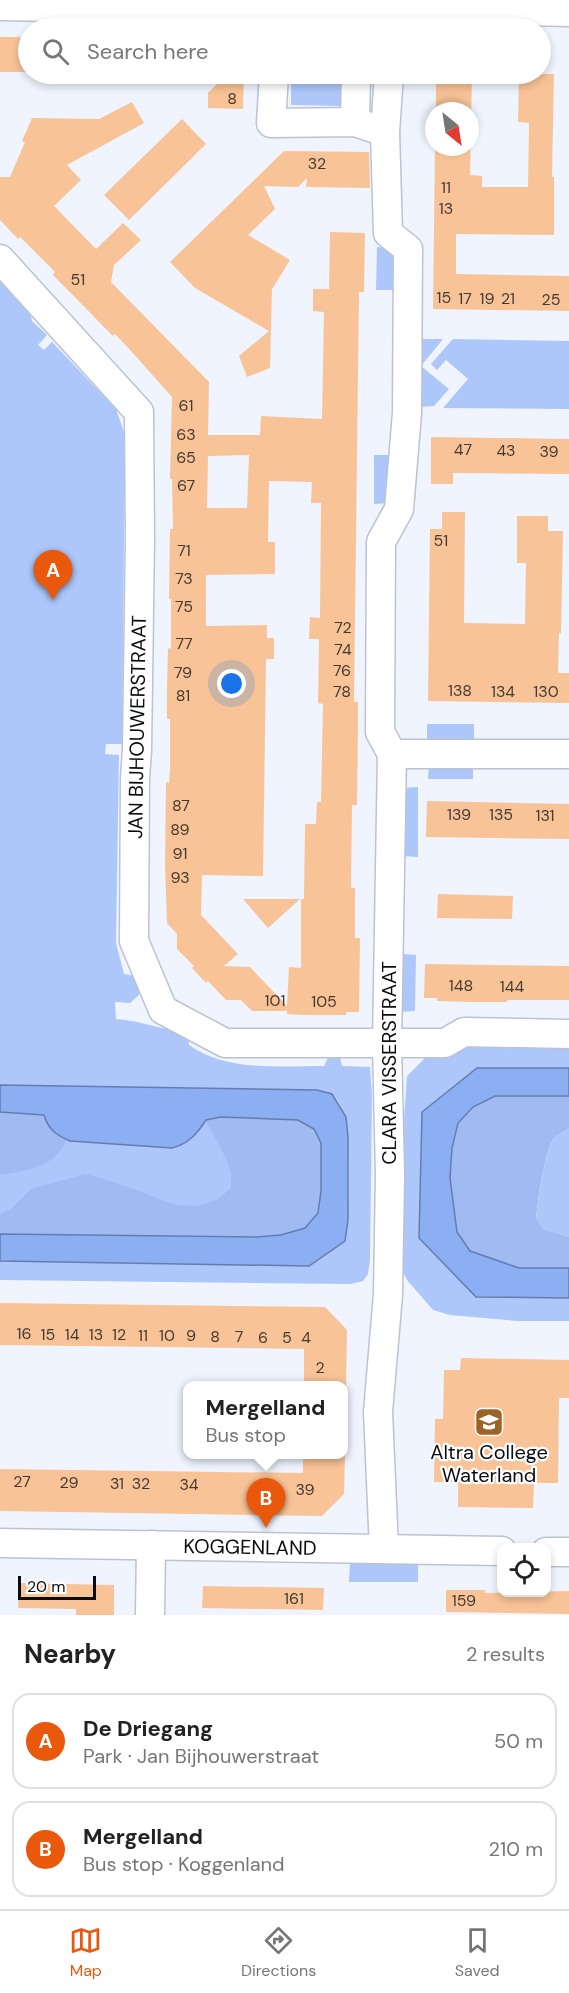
<!DOCTYPE html>
<html lang="en">
<head>
<meta charset="utf-8">
<style>
  :root { --surface:#fff; --page:#f2f2f2; --text:#222; --muted:#767676; --line:#e0e0e0; --accent:#ea580c }
  body { margin:0; font-family:"DM Sans",sans-serif; background:var(--page); color:var(--text) }
  .controls { position:absolute; right:18px; bottom:18px; display:grid; overflow:hidden; border-radius:12px; box-shadow:0 3px 9px #0003 }
  .controls button { width:54px; height:54px; display:grid; place-items:center; padding:0; border:0; border-bottom:2px solid var(--line); background:var(--surface); color:var(--text); font:30px sans-serif }
  .compass { position:absolute; left:425px; top:102px; width:54px; height:54px; border-radius:50%; background:var(--surface); box-shadow:0 3px 9px #0003; rotate:150deg }
  .scale { position:absolute; left:18px; bottom:15px; width:78px; box-sizing:border-box; padding-left:6px; border:3px solid #090c11; border-top:0; font-size:16px; line-height:21px; white-space:nowrap; color:#090c11; -webkit-text-stroke:4px #fff; paint-order:stroke }
  .you { position:absolute; left:232px; top:684px; width:21px; height:21px; margin:-15px; border:4px solid #fff; border-radius:50%; background:#1a73e8; box-shadow:0 0 0 9px #1a73e833 }
  .badge { display:grid; place-items:center; width:39px; height:39px; border-radius:50%; background:var(--accent); color:#fff; font-size:20px; font-weight:700 }
  .pin { position:absolute; translate:-50% -50px; filter:drop-shadow(0 2px 3px #0008) }
  .pin::after { content:''; position:absolute; top:32px; width:21px; height:18px; background:inherit; clip-path:polygon(0 0,100% 0,50% 100%) }
  .popup { position:absolute; left:183px; top:1381px; width:165px; height:78px; box-sizing:border-box; display:grid; place-content:center; border-radius:12px; background:var(--surface); filter:drop-shadow(0 2px 4px #0005); font-size:20px; white-space:nowrap; color:var(--muted) }
  .popup b { font-size:22px; color:var(--text) }
  .popup::after { content:''; position:absolute; left:50%; top:100%; margin-left:-12px; border:12px solid transparent; border-top-color:var(--surface) }
  .list { margin:0; padding:0; list-style:none }
  h2 { display:flex; justify-content:space-between; align-items:center; height:78px; margin:0; padding:0 24px; font-size:26px }
  h2 small { font-size:20px; font-weight:400; color:var(--muted) }
  .list li { display:grid; grid-template-columns:39px 1fr auto; gap:18px; align-items:center; box-sizing:border-box; height:96px; margin:0 12px 12px; padding:0 12px; border:2px solid var(--line); border-radius:18px }
  .list b { display:block; font-size:22px; white-space:nowrap }
  .list p { margin:0; font-size:20px; white-space:nowrap; color:var(--muted) }
  .list em { font-size:20px; font-style:normal; color:var(--muted) }
  .icon { flex:none; width:33px; height:33px; fill:none; stroke:currentColor; stroke-width:2; stroke-linecap:round; stroke-linejoin:round }
  .map { position:relative; flex:none; width:569px; height:1615px; overflow:hidden }
  .search { position:absolute; background:var(--surface); box-shadow:0 3px 9px #0003; left:18px; right:18px; top:18px; height:66px; display:flex; align-items:center; gap:15px; box-sizing:border-box; padding:0 21px; border-radius:33px; color:var(--muted); font-size:22px }
  .sheet { height:294px; background:var(--surface) }
  nav { display:flex; justify-content:space-around; align-items:center; box-sizing:border-box; height:84px; border-top:2px solid var(--line); background:var(--surface); font-size:16px; color:var(--muted) }
  nav a { display:grid; justify-items:center; gap:3px }
  nav .on { color:var(--accent) }
  .map>svg:first-child { display:block }
  .green { fill:#adc7fa }
  .forest { fill:#9fbbf2 }
  .water { fill:#8caef2; stroke:#657dae; stroke-width:1.5 }
  .building { fill:#f8c396; fill-rule:evenodd }
  .lines { fill:none; stroke-linecap:round; stroke-linejoin:round }
  .minor-casing { stroke:#bbc3d2; stroke-width:31 }
  .minor { stroke:#fff; stroke-width:28 }
  .labels { text-anchor:middle; stroke-width:4.5; stroke-linejoin:round; paint-order:stroke }
  .number-label { font-size:16px; fill:#453a32 }
  .street-label { font-size:20px; fill:#090c11; stroke:#fff }
  .poi-label { font-size:20px; fill:#090c11; stroke:#fff }
</style>
</head>
<body>
<div class="map">
<svg width="569" height="1615" viewBox="0 0 569 1615">
  <rect width="100%" height="100%" fill="#eff4fe"/>
  <g class="green">
    <polygon points="291,74 342,74 342,106 291,105"/>
    <polygon points="377,247 388,248 394,251 393,288 397,290 376,290"/>
    <path d="M0,281L31,316L32,321L47,335L38,345L44,350L52,342L116,409L125,435L122,744H106L105,754L119,755L116,943L124,974L136,976L140,985L139,995L130,1003L115,1002L116,1019C141,1021 164,1030 188,1033L189,1045C227,1072 280,1066 324,1066L328,1058L340,1057L342,1066L370,1067L372,1096L370,1260L368,1274L363,1281L351,1284L0,1280V1261L309,1266L348,1220C348,1196 354,1106 331,1094C327,1092 321,1091 317,1090L154,1087L312,1101L336,1159L327,1233L0,1247Z"/>
    <polygon points="422,339 443,339 421,366 449,389 434,406 420,407 416,402 416,344"/>
    <polygon points="453,339 569,341 569,409 443,408 468,379 446,360 437,370 431,364"/>
    <polygon points="374,455 395,455 390,503 374,504"/>
    <polygon points="427,724 474,724 474,743 427,742"/>
    <polygon points="429,762 473,763 473,779 428,779"/>
    <polygon points="418,787 418,857 401,856 401,788"/>
    <polygon points="403,954 416,955 415,1011 399,1012"/>
    <polygon points="469,1039 569,1041 569,1068 477,1068 422,1112 419,1238 476,1297 569,1298 569,1321 517,1321 450,1315 433,1310 407,1280 399,1264 400,1176 407,1076 430,1053"/>
    <path d="M569,1129V1237L543,1229L536,1220C538,1202 544,1148 556,1136C559,1133 565,1131 569,1129Z"/>
    <polygon points="350,1561 418,1563 418,1582 349,1582"/>
  </g>
  <g class="forest">
    <path d="M495,1096H569V1129C565,1131 560,1133 556,1136C544,1148 538,1201 536,1219L543,1229L569,1237V1268H519L491,1260L470,1251L457,1232L450,1178L452,1148L458,1123L473,1107Z"/>
    <path d="M0,1112L44,1115L57,1135L67,1139C56,1167 26,1171 0,1175Z"/>
    <path d="M221,1117L298,1120L314,1129L321,1143V1191L318,1213L305,1228L281,1235L257,1237L0,1234V1215L13,1207L31,1189L85,1174L114,1182L176,1205L197,1206L217,1200L231,1188C234,1164 216,1141 205,1120Z"/>
  </g>
  <g class="water">
    <polygon points="477,1068 569,1068 569,1096 495,1096 473,1107 458,1123 452,1148 450,1178 457,1232 470,1251 519,1268 569,1268 569,1298 476,1297 419,1238 422,1112"/>
    <path d="M0,1085L317,1090L332,1094L346,1117L348,1137V1220L345,1241L309,1266L0,1261V1234L257,1237L281,1235L305,1228L318,1213L321,1191V1143L314,1129L298,1120L221,1117L206,1120C197,1134 188,1144 172,1148L70,1141C56,1135 48,1129 44,1115L0,1112Z"/>
  </g>
  <g class="building">
    <rect x="0" y="37" width="28" height="35"/>
    <polygon points="227,74 244,74 243,109 208,108 208,93"/>
    <polygon points="436,74 472,74 470,175 482,176 482,187 528,187 529,123 518,122 519,74 554,74 552,177 554,177 554,235 456,234 456,274 569,276 569,311 433,309 435,147 470,147 470,111 436,111"/>
    <path d="M132,102L144,123L67,165L81,180L54,206L96,249L123,223L141,240L114,265L111,282L209,382L208,435H260L261,416L322,419L324,312L313,311V289H329L330,232L365,233L364,292H359L354,702H358V724L357,805H352L351,888H355V938H360L359,1012H346V1015H305L287,1014V1011H252L241,1000H226L208,981L206,983L192,968L194,966L177,949V934L167,923L165,865L166,782L169,783L170,770V719H167V688L168,648L171,649V599H169L170,529H173L172,479H170L172,397L132,352L115,334L113,336L105,328L53,275L55,272L20,237L18,239L0,220V177H10L25,142L22,141L32,118L99,119ZM249,455L247,508H207L208,456ZM269,481L312,482L311,503H321L320,618L310,617L309,639H319L318,703L323,704L321,802H317L316,824H305L304,899H301V968L289,967L287,1006L250,967L224,966L238,954L201,915L202,875L263,876L266,659H274V638H267V625L206,626V575L275,574V542H268Z"/>
    <polygon points="182,119 206,144 129,220 104,195"/>
    <polygon points="284,151 369,152 370,188 306,187 307,178 298,187 264,186 275,209 248,235 290,260 272,289 270,368 247,377 239,356 269,331 195,288 170,262"/>
    <polygon points="431,437 569,439 569,474 453,473 453,484 431,484"/>
    <polygon points="442,512 465,512 464,623 525,624 526,563 517,563 517,516 548,516 548,531 563,531 561,633 559,633 558,673 569,673 569,703 428,701 430,529 442,529"/>
    <polygon points="427,801 569,804 569,839 426,837"/>
    <polygon points="438,894 513,896 512,919 437,918"/>
    <polygon points="243,899 300,899 268,928"/>
    <polygon points="425,964 569,966 569,1000 507,1000 507,1002 471,1002 437,1001 437,998 424,998"/>
    <polygon points="0,1303 325,1307 347,1330 346,1386 304,1386 304,1349 0,1345"/>
    <polygon points="461,1358 569,1360 569,1398 559,1398 558,1483 534,1483 533,1508 458,1507 458,1482 434,1482 435,1419 443,1419 444,1370 460,1370"/>
    <polygon points="303,1455 345,1455 344,1494 322,1516 0,1511 0,1469 303,1473"/>
    <polygon points="19,1583 114,1585 114,1615 76,1615 76,1609 18,1608"/>
    <polygon points="203,1586 324,1588 323,1610 202,1608"/>
    <polygon points="446,1590 485,1590 485,1593 569,1591 569,1614 446,1612"/>
  </g>
  <g class="lines">
    <g class="minor-casing">
      <g id="minor">
        <polyline points="0,6 393,12"/>
        <polyline points="392,26 394,8 569,12"/>
        <polyline points="274,74 271,123 355,122 385,132"/>
        <polyline points="389,74 385,132 388,233 408,249 407,413 399,509 381,542 380,732 392,754"/>
        <polyline points="355,122 356,74"/>
        <polyline points="0,259 139,412 140,539 137,750 135,778 134,941 163,1010 225,1043 445,1043 464,1032 569,1034"/>
        <path id="s1" d="M0,1543L502,1551"/>
        <polyline points="384,1549 378,1412 388,1294 390,1175 387,1044 392,754 569,754"/>
        <polyline points="546,1552 569,1552"/>
        <polyline points="150,1615 151,1545"/>
      </g>
    </g>
    <use href="#minor" class="minor"/>
  </g>
  <defs>
    <g id="school-square" transform="scale(1.5)"><rect x="-9" y="-9" width="18" height="18" rx="4" fill="#9f6225" stroke="#fff"/><path d="M0-5L7-2L0 1L-7-2ZM-4 1L0 2.5L4 1V4Q0 6-4 4Z" fill="#fff"/></g>
  </defs>
  <g fill-rule="evenodd">
    <use href="#school-square" x="489" y="1422"/>
  </g>
  <g class="labels">
    <g class="number-label">
      <text x="232" y="104">8</text>
      <text x="317" y="169">32</text>
      <text x="446" y="193">11</text>
      <text x="446" y="214">13</text>
      <text x="78" y="285">51</text>
      <text x="444" y="303">15</text>
      <text x="465" y="304">17</text>
      <text x="487" y="304">19</text>
      <text x="508" y="304">21</text>
      <text x="551" y="305">25</text>
      <text x="186" y="411">61</text>
      <text x="186" y="440">63</text>
      <text x="463" y="455">47</text>
      <text x="506" y="456">43</text>
      <text x="549" y="457">39</text>
      <text x="186" y="463">65</text>
      <text x="186" y="491">67</text>
      <text x="441" y="546">51</text>
      <text x="184" y="556">71</text>
      <text x="184" y="584">73</text>
      <text x="184" y="612">75</text>
      <text x="343" y="633">72</text>
      <text x="184" y="649">77</text>
      <text x="343" y="655">74</text>
      <text x="342" y="676">76</text>
      <text x="183" y="678">79</text>
      <text x="460" y="696">138</text>
      <text x="342" y="697">78</text>
      <text x="503" y="697">134</text>
      <text x="546" y="697">130</text>
      <text x="183" y="701">81</text>
      <text x="181" y="811">87</text>
      <text x="459" y="820">139</text>
      <text x="501" y="820">135</text>
      <text x="545" y="821">131</text>
      <text x="180" y="835">89</text>
      <text x="180" y="859">91</text>
      <text x="180" y="883">93</text>
      <text x="461" y="991">148</text>
      <text x="512" y="992">144</text>
      <text x="275" y="1006">101</text>
      <text x="324" y="1007">105</text>
      <text x="24" y="1339">16</text>
      <text x="48" y="1340">15</text>
      <text x="72" y="1340">14</text>
      <text x="96" y="1340">13</text>
      <text x="119" y="1340">12</text>
      <text x="143" y="1341">11</text>
      <text x="167" y="1341">10</text>
      <text x="191" y="1341">9</text>
      <text x="215" y="1342">8</text>
      <text x="239" y="1342">7</text>
      <text x="263" y="1343">6</text>
      <text x="287" y="1343">5</text>
      <text x="306" y="1343">4</text>
      <text x="320" y="1373">2</text>
      <text x="22" y="1487">27</text>
      <text x="69" y="1488">29</text>
      <text x="117" y="1489">31</text>
      <text x="141" y="1489">32</text>
      <text x="189" y="1490">34</text>
      <text x="305" y="1495">39</text>
      <text x="294" y="1604">161</text>
      <text x="464" y="1606">159</text>
    </g>
    <g class="street-label">
      <text transform="translate(137 727) rotate(-89)" y="7">JAN BIJHOUWERSTRAAT</text>
      <text transform="translate(389 1063) rotate(-90)" y="7">CLARA VISSERSTRAAT</text>
      <text dy="7" stroke="none"><textPath href="#s1" startOffset="250">KOGGENLAND</textPath></text>
    </g>
    <g class="poi-label">
      <text x="489" y="1459">Altra College<tspan x="489" dy="23">Waterland</tspan></text>
    </g>
  </g>
</svg>
<div class="controls">
<button><svg class="icon" aria-label="locate" viewBox="0 0 24 24"><circle cx="12" cy="12" r="6"/><path d="M12 2v4M12 18v4M2 12h4M18 12h4"/></svg></button>
</div>
<svg class="compass" viewBox="-18 -18 36 36"><path d="M0-13l5 13h-10z" fill="#e53935"/><path d="M0 13l5-13h-10z" fill="#767676"/></svg>
<div class="scale">20 m</div>
<div class="you"></div>
<div class="pin badge" style="left:53px;top:600px">A</div>
<div class="pin badge" style="left:266px;top:1528px">B</div>
<div class="popup"><b>Mergelland</b>Bus stop</div>
<div class="search"><svg class="icon" aria-label="search" viewBox="0 0 24 24"><circle cx="10" cy="10" r="6"/><path d="M15 15l6 6"/></svg>Search here</div>
</div>
<section class="sheet">
<h2>Nearby<small>2 results</small></h2>
<ul class="list">
<li><span class="badge">A</span><div><b>De Driegang</b><p>Park · Jan Bijhouwerstraat</p></div><em>50 m</em></li>
<li><span class="badge">B</span><div><b>Mergelland</b><p>Bus stop · Koggenland</p></div><em>210 m</em></li>
</ul>
</section>
<nav>
<a class="on"><svg class="icon" aria-label="map" viewBox="0 0 24 24"><path d="M3 6l6-2 6 2 6-2v14l-6 2-6-2-6 2zM9 4v14M15 6v14"/></svg>Map</a>
<a><svg class="icon" aria-label="directions" viewBox="0 0 24 24"><path d="M12 3l9 9-9 9-9-9zM9 14v-3h6M13 9l2 2-2 2"/></svg>Directions</a>
<a><svg class="icon" aria-label="saved" viewBox="0 0 24 24"><path d="M7 4h10v16l-5-4-5 4z"/></svg>Saved</a>
</nav>
</body>
</html>
